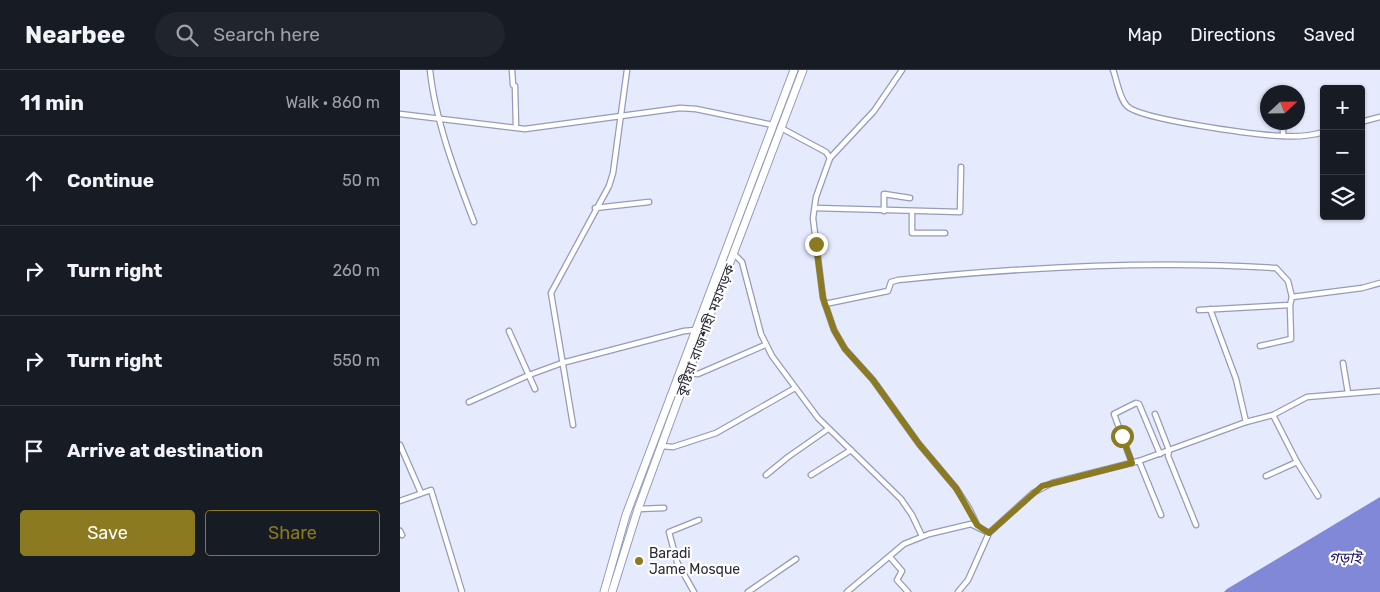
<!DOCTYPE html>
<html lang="en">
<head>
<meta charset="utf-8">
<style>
  :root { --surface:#171b24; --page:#20242c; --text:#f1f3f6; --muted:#9ea1a6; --line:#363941; --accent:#8b7a1f }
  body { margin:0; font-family:Rubik,"Noto Sans Bengali",sans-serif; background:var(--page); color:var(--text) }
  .controls { position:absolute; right:15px; top:15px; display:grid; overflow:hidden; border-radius:5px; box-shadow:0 1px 4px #0004 }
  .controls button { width:45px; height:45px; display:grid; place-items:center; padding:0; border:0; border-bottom:1px solid var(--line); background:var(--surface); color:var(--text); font:25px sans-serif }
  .compass { position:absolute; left:860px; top:15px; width:45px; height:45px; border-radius:50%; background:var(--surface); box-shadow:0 1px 4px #0004; rotate:68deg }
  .stop { position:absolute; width:15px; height:15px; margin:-11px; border:4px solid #8b7a1f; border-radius:50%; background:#fff }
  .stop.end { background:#8b7a1f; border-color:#fff; box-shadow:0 1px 5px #0008 }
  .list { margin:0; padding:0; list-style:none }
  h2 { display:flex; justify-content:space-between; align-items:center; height:65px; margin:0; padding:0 20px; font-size:21px }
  h2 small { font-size:16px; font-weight:400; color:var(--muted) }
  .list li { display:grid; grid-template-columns:32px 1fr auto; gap:15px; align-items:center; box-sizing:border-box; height:90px; padding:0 20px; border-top:1px solid var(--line) }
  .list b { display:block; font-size:19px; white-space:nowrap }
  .list em { font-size:16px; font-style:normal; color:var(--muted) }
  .actions { display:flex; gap:10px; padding:15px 20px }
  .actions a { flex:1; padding:11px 0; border:1px solid var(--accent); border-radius:5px; text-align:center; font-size:18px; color:var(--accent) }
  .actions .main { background:var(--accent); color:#fff }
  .icon { flex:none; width:28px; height:28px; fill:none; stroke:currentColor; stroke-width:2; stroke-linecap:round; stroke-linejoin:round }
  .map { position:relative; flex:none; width:980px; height:522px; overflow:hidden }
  header { display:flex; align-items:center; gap:30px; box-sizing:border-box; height:70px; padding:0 25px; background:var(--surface); border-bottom:1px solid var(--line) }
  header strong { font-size:24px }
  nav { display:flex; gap:28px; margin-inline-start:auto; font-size:18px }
  .search { width:350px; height:45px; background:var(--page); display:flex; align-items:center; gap:12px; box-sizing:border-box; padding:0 18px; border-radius:28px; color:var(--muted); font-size:19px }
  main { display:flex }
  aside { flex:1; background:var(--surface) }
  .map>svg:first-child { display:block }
  .water { fill:#8088d7 }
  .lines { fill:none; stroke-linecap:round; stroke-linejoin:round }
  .minor-casing { stroke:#969bb9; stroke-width:7 }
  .trunk-casing { stroke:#969bb9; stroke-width:9 }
  .minor { stroke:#fff; stroke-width:4.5 }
  .trunk { stroke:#fff; stroke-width:7 }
  .route { stroke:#8b7a1f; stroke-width:6 }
  .poi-dot { fill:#8b7a1f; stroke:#fff; stroke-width:2 }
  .labels { text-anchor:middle; stroke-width:4.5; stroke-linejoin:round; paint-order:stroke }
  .street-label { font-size:14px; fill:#2a2c38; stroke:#fff }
  .poi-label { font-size:14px; fill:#2a2c38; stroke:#fff; text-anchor:start }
  .water-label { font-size:15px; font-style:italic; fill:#201370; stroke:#fff }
</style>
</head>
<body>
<header>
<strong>Nearbee</strong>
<div class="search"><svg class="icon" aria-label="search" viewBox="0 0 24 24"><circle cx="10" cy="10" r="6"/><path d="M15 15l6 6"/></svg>Search here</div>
<nav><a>Map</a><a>Directions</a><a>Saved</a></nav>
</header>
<main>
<aside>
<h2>11 min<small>Walk · 860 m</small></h2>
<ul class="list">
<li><svg class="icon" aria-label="ahead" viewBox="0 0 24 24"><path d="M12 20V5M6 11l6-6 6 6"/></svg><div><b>Continue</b></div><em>50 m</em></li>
<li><svg class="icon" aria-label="right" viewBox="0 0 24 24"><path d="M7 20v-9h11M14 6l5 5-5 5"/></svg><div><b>Turn right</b></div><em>260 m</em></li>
<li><svg class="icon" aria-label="right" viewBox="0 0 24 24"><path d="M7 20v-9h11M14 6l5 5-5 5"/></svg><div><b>Turn right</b></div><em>550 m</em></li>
<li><svg class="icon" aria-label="arrive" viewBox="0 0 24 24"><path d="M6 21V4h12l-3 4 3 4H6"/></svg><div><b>Arrive at destination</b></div></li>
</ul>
<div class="actions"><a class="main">Save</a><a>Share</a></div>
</aside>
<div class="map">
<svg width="980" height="522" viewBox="0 0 980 522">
  <rect width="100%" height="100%" fill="#e6eafd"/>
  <polygon class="water" points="980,427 980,522 824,522 827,519"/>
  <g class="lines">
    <g class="minor-casing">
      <g id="minor">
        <path d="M30,0C35,50 56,105 74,152"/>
        <polyline points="112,0 113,15 115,16 116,57"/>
        <path d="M713,0C717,10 719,28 727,36C741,50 858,65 882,66C896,67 910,66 924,62"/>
        <polyline points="0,44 125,59 280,38 296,39 373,55"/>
        <polyline points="961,52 980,47"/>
        <polyline points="381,58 426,82 430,88 416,127 413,148 423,228 434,260 445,279 473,310 519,374 556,418 570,440 577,455"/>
        <polyline points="883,66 883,52"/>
        <polyline points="430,88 474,41 502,0"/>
        <polyline points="195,138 249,132"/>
        <polyline points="415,138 560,142 561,97"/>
        <polyline points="484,141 484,124 510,128"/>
        <polyline points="512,143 512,163 545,163"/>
        <polyline points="334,184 342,192 361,264 372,286 418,348 501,429 512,445 522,466"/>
        <path d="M425,234L488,221L491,212L498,210C624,197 749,190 876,198L888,211L892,227"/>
        <polyline points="810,239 836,309 846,352"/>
        <polyline points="799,240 890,235 892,227 962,218 980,213"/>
        <polyline points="109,261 135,319"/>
        <polyline points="860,276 891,269 890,235"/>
        <polyline points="943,293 948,323"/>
        <polyline points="288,303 298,304 365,275"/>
        <polyline points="69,332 129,305 162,293 284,261 295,260"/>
        <polyline points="755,344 769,380 768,386 796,455"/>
        <polyline points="873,345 897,392 918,426"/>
        <polyline points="173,355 151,223 209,116 213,103 227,0"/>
        <polyline points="0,375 21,423"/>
        <polyline points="261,376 273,377 316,363 395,318"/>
        <polyline points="739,391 761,445"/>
        <polyline points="732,393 714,344 736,333 739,334 760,384"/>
        <polyline points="366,405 388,387 428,359"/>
        <polyline points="411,405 451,380"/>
        <polyline points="866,406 897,392"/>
        <polyline points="0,431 31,420 62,522"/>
        <polyline points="238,439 264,438"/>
        <polyline points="0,461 2,465"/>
        <polyline points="490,487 502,501 497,510 508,522"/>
        <polyline points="294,522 277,492 269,462 299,450"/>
        <polyline points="348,522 396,489"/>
        <polyline points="447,522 504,474 529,464 571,454 589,463 633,423 652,413 739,391 846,352 873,345 907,327 980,321"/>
        <polyline points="558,522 568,510 589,463"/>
      </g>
    </g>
    <g class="trunk-casing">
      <g id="trunk">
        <polyline points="204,522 226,445 394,0"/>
        <polyline points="212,522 238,439 288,303 403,0"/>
      </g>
    </g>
    <use href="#minor" class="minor"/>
    <use href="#trunk" class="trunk"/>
  </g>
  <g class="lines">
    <polyline class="route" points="416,174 423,228 434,260 445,279 473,310 519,374 556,418 577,455 589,463 642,416 732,393 722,366"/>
  </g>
  <circle class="poi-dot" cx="239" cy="491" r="5"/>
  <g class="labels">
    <g class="street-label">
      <text transform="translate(305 260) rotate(-69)" y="5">কুষ্টিয়া রাজশাহী মহাসড়ক</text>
    </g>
    <g class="poi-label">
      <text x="249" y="488">Baradi<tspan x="249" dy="16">Jame Mosque</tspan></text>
    </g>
    <g class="water-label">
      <text x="945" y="493">গড়াই</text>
    </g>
  </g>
</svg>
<div class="controls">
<button>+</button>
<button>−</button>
<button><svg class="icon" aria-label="layers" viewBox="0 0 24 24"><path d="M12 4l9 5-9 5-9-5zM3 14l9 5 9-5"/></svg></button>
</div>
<svg class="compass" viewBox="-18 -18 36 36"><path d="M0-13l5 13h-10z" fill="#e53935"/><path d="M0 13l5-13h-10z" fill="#9ea1a6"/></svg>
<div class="stop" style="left:722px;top:366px"></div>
<div class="stop end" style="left:416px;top:174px"></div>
</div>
</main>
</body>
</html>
